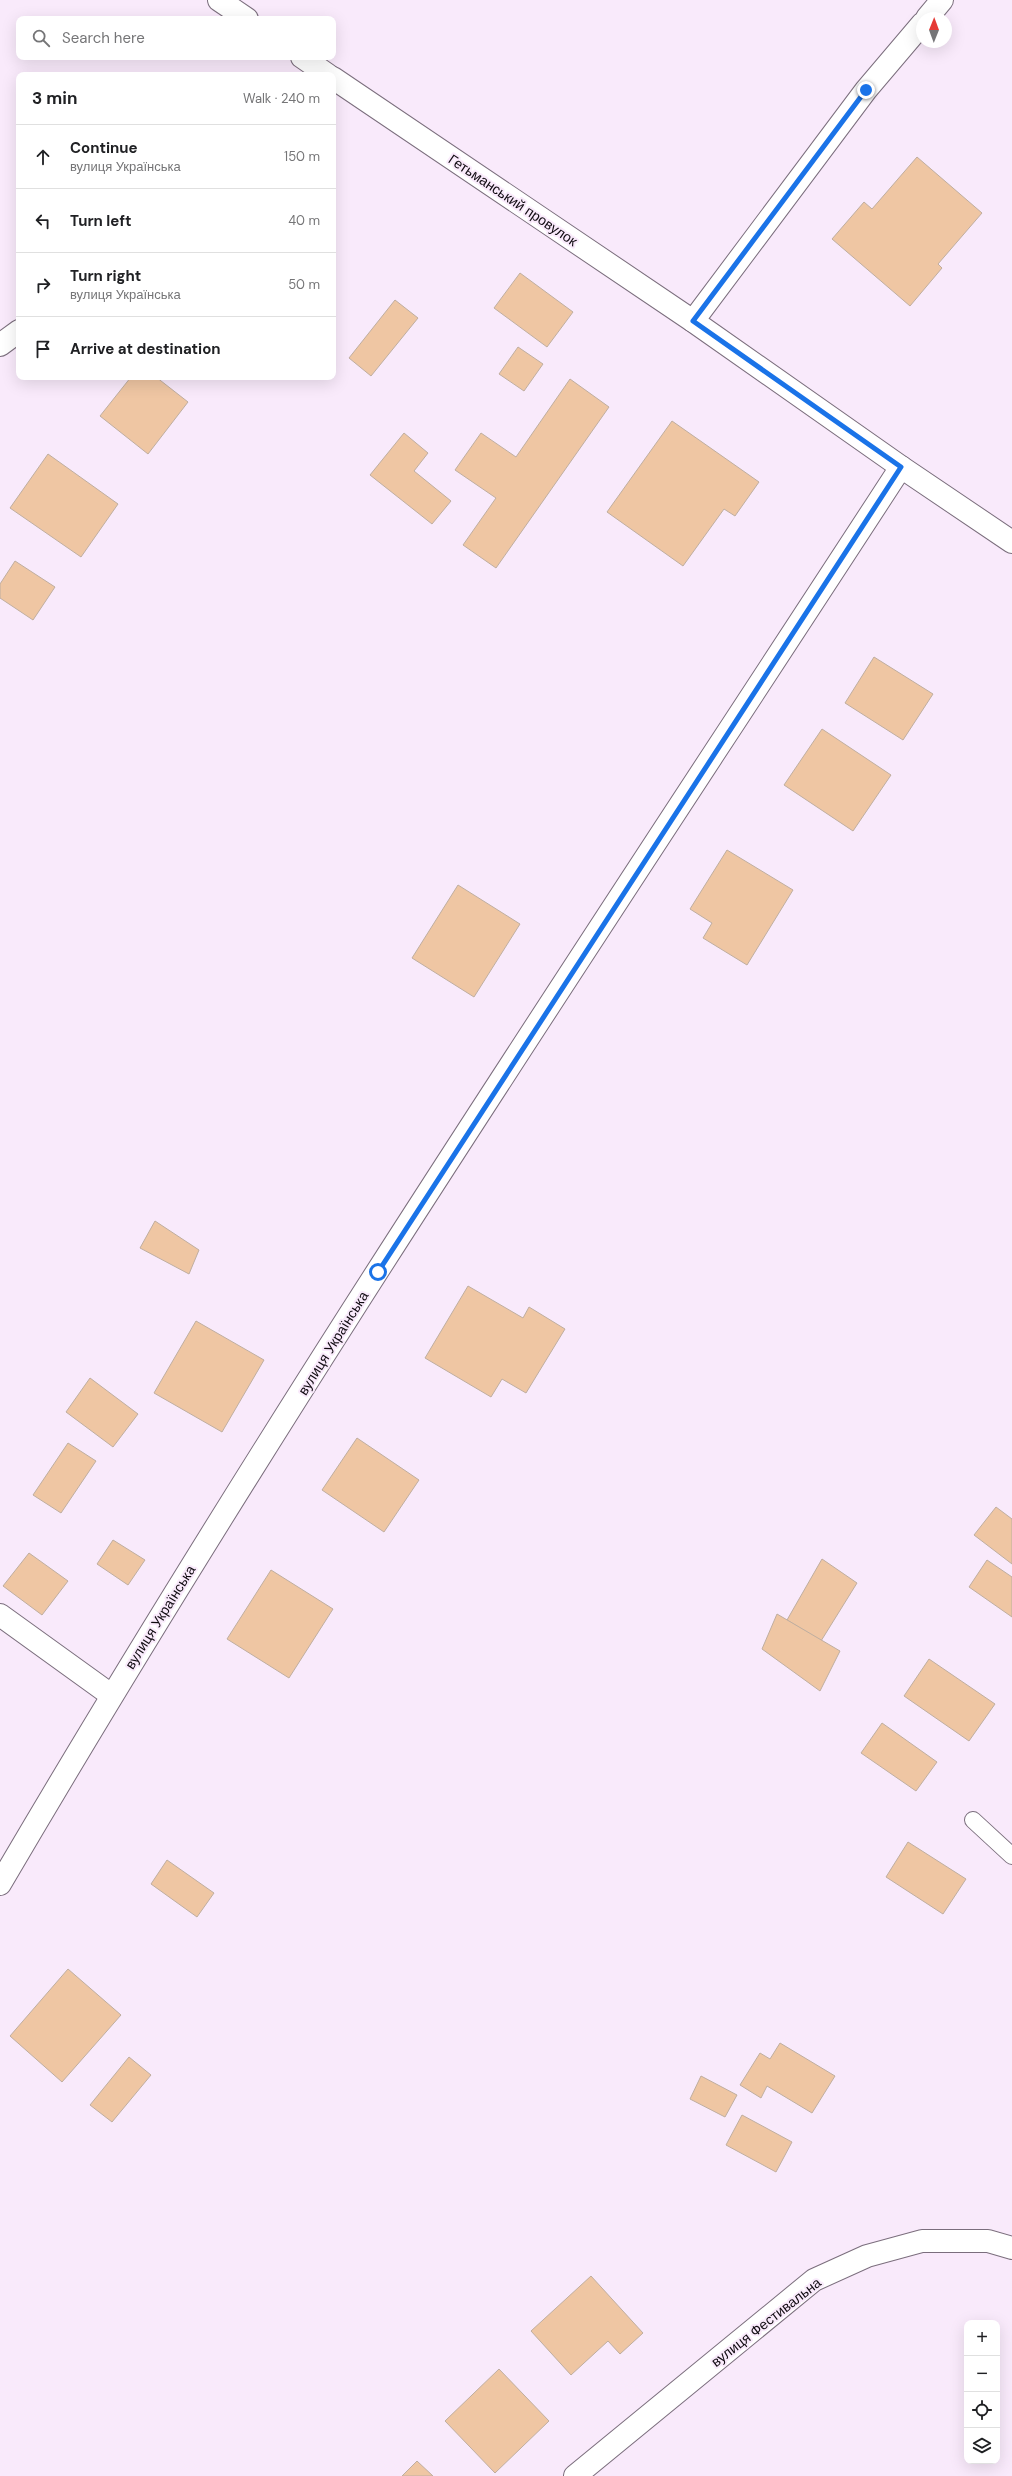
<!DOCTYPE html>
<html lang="en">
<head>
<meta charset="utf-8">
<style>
  :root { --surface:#fff; --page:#f2f2f2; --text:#202124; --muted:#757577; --line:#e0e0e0 }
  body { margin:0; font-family:"DM Sans",sans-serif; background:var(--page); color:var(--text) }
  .controls { position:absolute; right:12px; bottom:12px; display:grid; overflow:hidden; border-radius:8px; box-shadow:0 4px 16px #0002 }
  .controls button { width:36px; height:36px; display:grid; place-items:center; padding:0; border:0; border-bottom:1px solid var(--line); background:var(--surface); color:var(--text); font:20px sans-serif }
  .compass { position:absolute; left:916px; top:12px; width:36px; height:36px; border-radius:50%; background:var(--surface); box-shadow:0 4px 16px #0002; rotate:1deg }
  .stop { position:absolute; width:12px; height:12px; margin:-9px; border:3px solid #1a73e8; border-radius:50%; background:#fff }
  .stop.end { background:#1a73e8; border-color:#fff; box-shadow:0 1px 4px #0008 }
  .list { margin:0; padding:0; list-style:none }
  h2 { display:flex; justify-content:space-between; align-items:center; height:52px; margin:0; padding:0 16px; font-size:17px }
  h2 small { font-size:13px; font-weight:400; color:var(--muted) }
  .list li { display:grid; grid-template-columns:26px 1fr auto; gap:12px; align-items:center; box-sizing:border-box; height:64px; padding:0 16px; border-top:1px solid var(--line) }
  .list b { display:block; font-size:15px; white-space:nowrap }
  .list p { margin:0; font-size:13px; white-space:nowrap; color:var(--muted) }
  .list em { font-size:13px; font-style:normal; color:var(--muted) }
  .icon { flex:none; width:22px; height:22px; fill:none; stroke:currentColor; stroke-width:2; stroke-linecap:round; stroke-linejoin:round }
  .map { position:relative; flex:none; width:1012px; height:2476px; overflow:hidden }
  .search { position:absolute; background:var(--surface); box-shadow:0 4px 16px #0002; left:16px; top:16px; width:320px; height:44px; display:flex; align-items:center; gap:10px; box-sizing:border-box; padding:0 14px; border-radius:8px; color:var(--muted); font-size:15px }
  .panel { position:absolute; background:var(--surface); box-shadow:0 4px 16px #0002; left:16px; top:72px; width:320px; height:308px; border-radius:8px }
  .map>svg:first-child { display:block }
  .building { fill:#efc6a3; stroke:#bfaea0 }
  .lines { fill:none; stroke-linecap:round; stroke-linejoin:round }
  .lane-casing { stroke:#7b6e7d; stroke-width:18 }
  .street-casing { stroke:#7b6e7d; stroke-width:24 }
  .lane { stroke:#fff; stroke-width:16 }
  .street { stroke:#fff; stroke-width:22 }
  .route { stroke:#1a73e8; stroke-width:5 }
  .labels { text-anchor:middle; stroke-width:4; stroke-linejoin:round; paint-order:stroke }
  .street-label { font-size:14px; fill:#0f0a10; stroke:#f9eafb }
</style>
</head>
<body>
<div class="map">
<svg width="1012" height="2476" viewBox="0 0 1012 2476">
  <rect width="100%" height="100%" fill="#f9eafb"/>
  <g class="building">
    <polygon points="917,157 982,213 938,264 942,268 910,306 832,239 864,202 872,209"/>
    <polygon points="520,273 573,312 547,347 494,308"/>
    <polygon points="395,300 418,318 371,376 349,358"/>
    <polygon points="518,347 543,364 524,391 499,374"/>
    <polygon points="131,377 156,377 188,402 148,454 100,416"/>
    <polygon points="570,379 609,407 496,568 463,545 496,498 455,470 481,433 516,457"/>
    <polygon points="672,421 759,482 735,516 724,509 683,566 607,512"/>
    <polygon points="404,433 428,453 414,471 451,501 432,524 370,475"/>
    <polygon points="48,454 118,504 81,557 10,508"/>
    <polygon points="15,561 55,587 33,620 0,598 0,584"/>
    <polygon points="874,657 933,694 903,740 845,703"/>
    <polygon points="822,729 891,775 853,831 784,785"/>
    <polygon points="727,850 793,890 747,965 703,938 712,923 690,909"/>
    <polygon points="458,885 520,924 474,997 412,958"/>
    <polygon points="155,1221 199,1250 189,1274 140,1248"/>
    <polygon points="468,1286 523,1318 529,1307 565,1329 526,1393 502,1379 491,1397 425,1358"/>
    <polygon points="196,1321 264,1360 222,1432 154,1393"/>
    <polygon points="90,1378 138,1414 113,1447 66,1412"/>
    <polygon points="357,1438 419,1480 384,1532 322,1490"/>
    <polygon points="68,1443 96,1461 61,1513 33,1495"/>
    <polygon points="996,1507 1012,1519 1012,1564 974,1535"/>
    <polygon points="113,1540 145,1560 128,1585 97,1564"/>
    <polygon points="29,1553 68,1581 42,1615 3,1586"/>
    <polygon points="822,1559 857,1583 821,1641 787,1620"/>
    <polygon points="987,1560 1012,1577 1012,1617 969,1587"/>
    <polygon points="271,1570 333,1609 289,1678 227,1639"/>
    <polygon points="777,1614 840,1651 820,1691 762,1649"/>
    <polygon points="929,1659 995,1704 969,1741 904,1696"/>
    <polygon points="882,1723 937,1762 916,1791 861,1753"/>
    <polygon points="908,1842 966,1879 943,1914 886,1877"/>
    <polygon points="167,1860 214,1893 197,1917 151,1884"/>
    <polygon points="68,1969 121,2015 62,2082 10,2036"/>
    <polygon points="780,2043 835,2076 812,2113 767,2086 761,2098 740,2085 760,2053 770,2059"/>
    <polygon points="129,2057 151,2075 112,2122 90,2105"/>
    <polygon points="701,2076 737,2095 725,2117 690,2099"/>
    <polygon points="742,2115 792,2142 776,2172 726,2145"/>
    <polygon points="591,2276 643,2333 620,2354 608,2341 571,2375 531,2331"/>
    <polygon points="499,2369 549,2421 495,2473 445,2421"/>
    <polygon points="417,2461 433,2476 402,2476"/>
  </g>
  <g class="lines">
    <g class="lane-casing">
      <polyline id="lane" points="973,1820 1012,1856"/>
    </g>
    <g class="street-casing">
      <g id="street">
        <polyline points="219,0 247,19"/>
        <polyline points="927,18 942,0"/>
        <polyline points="302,57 328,75"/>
        <polyline points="333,78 693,321 901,467 1012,542"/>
        <polyline points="693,321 866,90 922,24"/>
        <polyline points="0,345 19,331"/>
        <polyline points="0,1615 111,1695"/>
        <path d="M0,1884C283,1401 596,936 901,467"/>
        <polyline points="575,2476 814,2280 867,2256 922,2241 988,2241 1012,2248"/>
      </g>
    </g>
    <use href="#lane" class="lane"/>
    <use href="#street" class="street"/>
  </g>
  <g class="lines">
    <polyline class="route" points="378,1272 901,467 693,321 866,90"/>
  </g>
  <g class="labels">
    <g class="street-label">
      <text transform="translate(513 200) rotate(34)" y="5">Гетьманський провулок</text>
      <text transform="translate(333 1343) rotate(-58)" y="5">вулиця Українська</text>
      <text transform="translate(160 1617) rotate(-58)" y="5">вулиця Українська</text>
      <text transform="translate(766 2322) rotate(-38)" y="5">вулиця Фестивальна</text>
    </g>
  </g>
</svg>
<div class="controls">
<button>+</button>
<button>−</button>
<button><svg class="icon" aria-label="locate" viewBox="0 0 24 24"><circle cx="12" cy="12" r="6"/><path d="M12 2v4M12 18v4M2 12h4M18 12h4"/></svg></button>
<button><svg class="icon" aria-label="layers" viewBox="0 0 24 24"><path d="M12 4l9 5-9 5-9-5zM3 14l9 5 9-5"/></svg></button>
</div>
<svg class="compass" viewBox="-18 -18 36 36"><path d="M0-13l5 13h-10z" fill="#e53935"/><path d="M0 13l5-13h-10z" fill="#757577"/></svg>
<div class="stop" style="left:378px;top:1272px"></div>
<div class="stop end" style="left:866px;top:90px"></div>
<div class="search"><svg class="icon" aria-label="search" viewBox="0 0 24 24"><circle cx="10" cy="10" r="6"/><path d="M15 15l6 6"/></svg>Search here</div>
<section class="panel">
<h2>3 min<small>Walk · 240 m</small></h2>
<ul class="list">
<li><svg class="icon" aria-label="ahead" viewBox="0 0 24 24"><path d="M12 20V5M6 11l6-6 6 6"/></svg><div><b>Continue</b><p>вулиця Українська</p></div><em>150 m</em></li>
<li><svg class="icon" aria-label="left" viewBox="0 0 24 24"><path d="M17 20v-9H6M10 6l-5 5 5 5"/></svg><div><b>Turn left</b></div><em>40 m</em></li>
<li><svg class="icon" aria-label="right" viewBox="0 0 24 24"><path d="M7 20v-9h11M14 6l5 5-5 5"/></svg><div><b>Turn right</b><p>вулиця Українська</p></div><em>50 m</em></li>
<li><svg class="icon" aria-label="arrive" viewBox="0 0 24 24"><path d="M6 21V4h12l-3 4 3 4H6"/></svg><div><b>Arrive at destination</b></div></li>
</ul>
</section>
</div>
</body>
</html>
